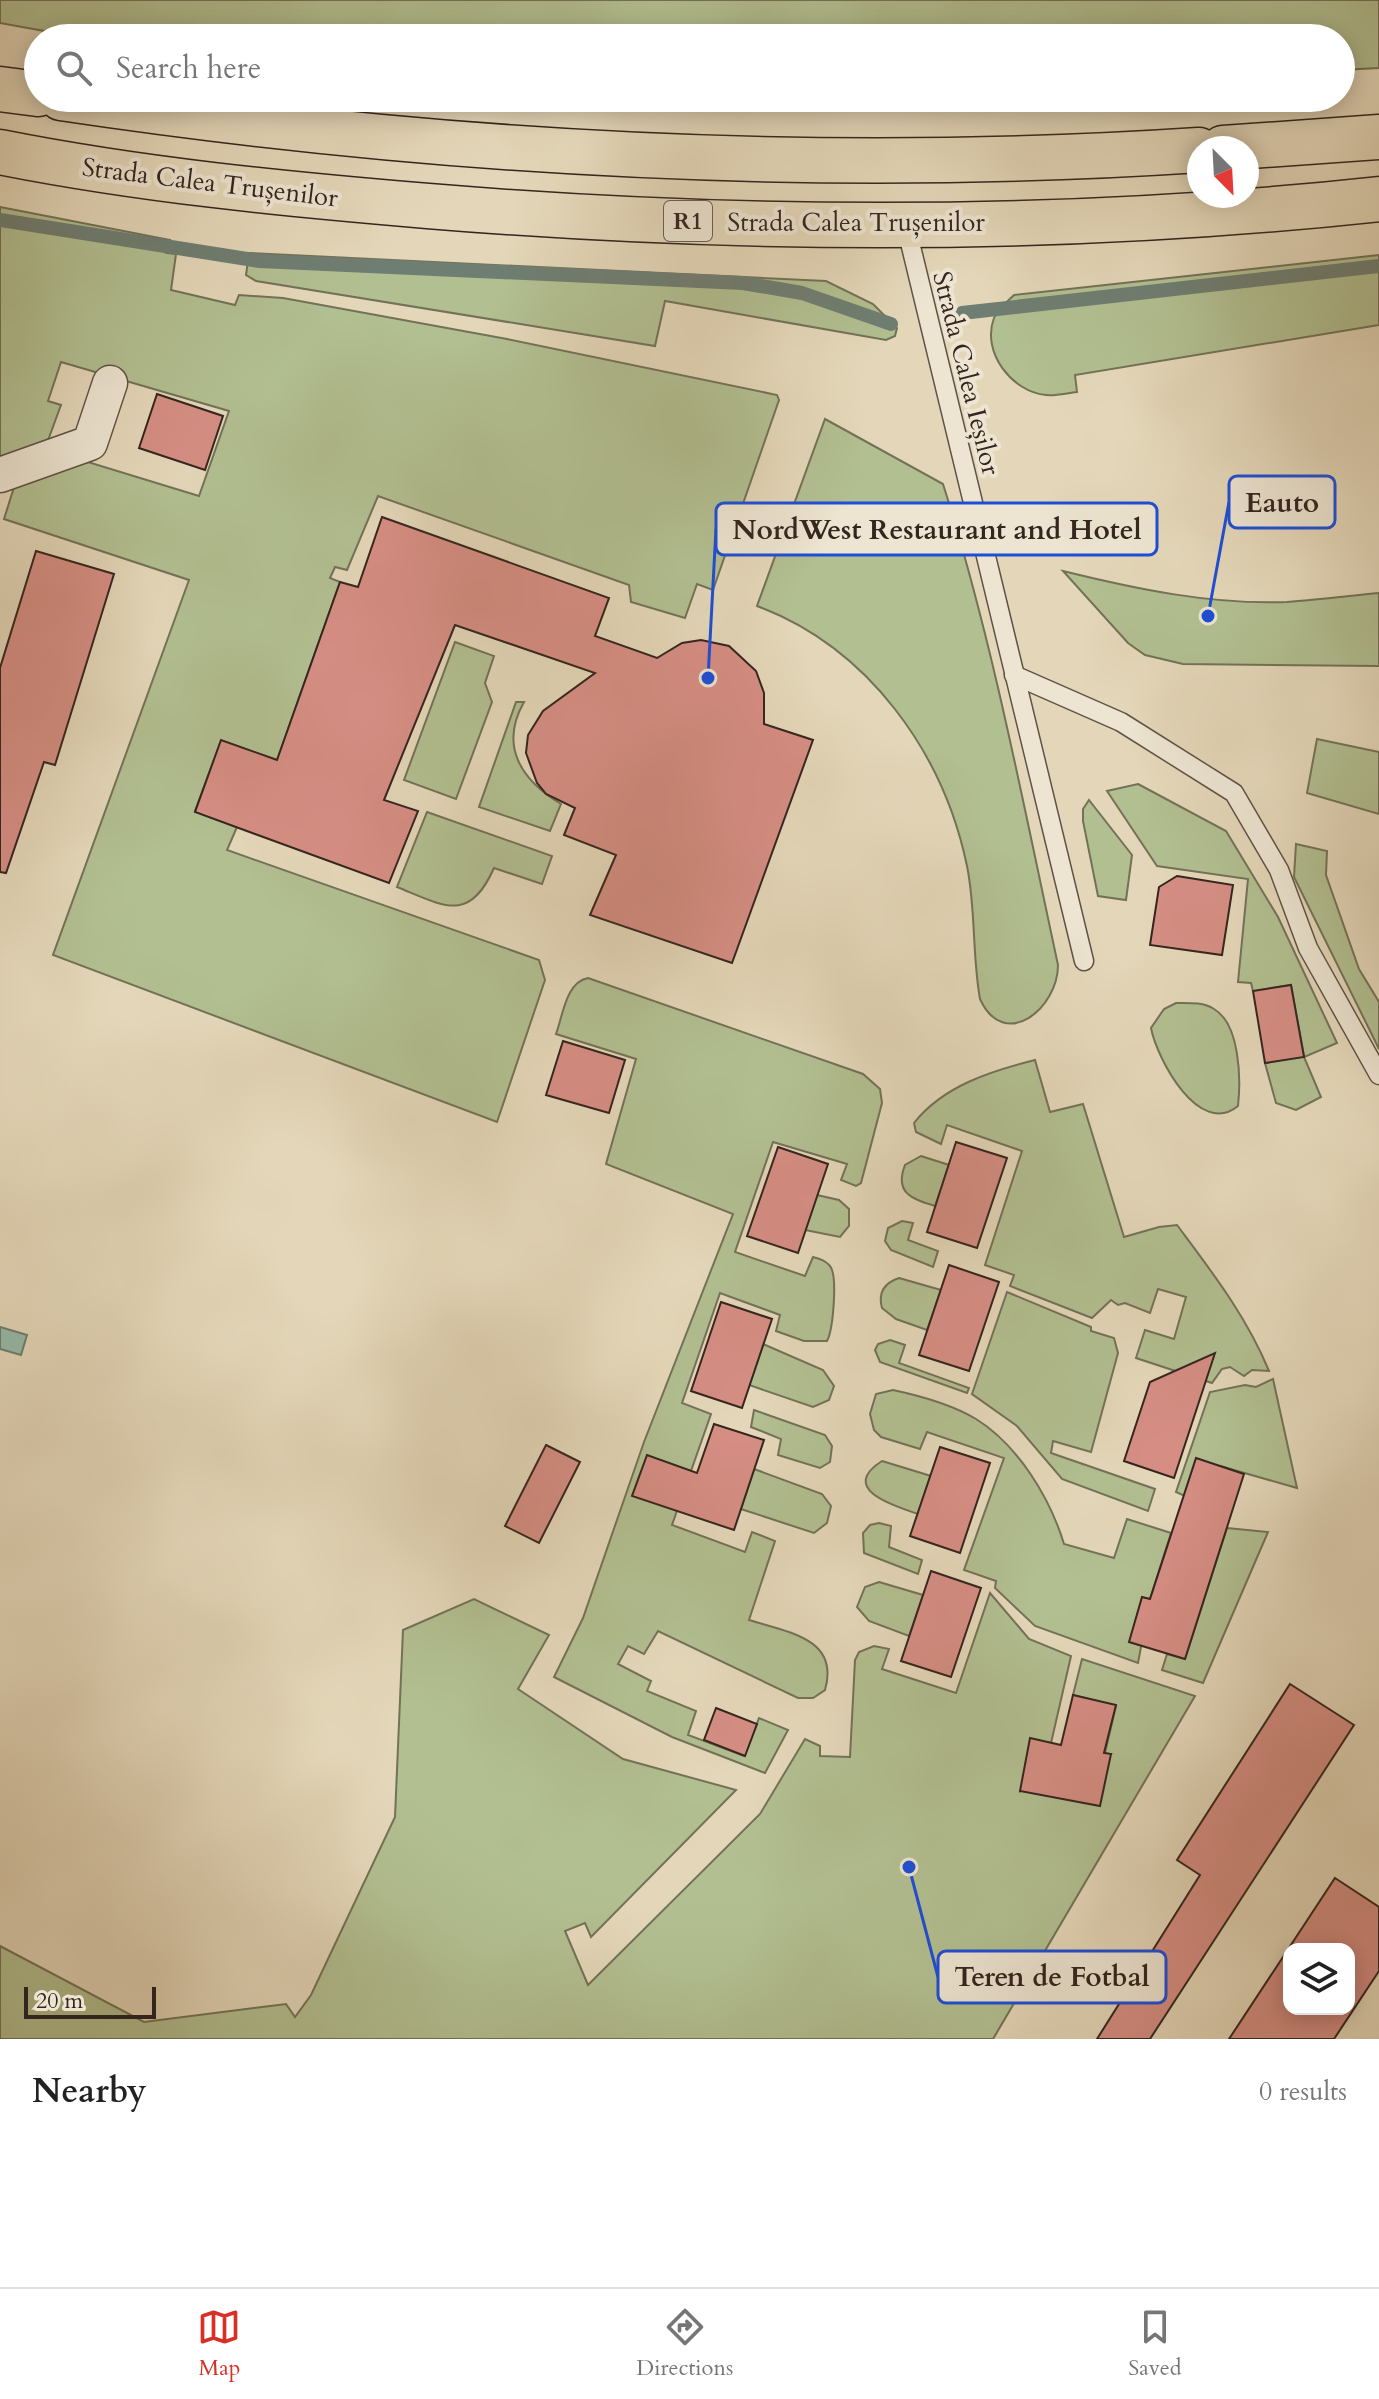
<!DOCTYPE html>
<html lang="en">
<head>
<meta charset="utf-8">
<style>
  :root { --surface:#fff; --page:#f6f6f6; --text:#222; --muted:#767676; --line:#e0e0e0; --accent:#d93025 }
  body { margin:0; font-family:Cardo,serif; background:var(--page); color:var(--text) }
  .controls { position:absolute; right:24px; bottom:24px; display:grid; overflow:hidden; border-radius:16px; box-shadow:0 4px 20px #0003 }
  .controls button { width:72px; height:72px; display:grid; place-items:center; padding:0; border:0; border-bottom:2px solid var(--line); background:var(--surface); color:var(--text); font:40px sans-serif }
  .compass { position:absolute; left:1187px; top:136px; width:72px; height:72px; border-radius:50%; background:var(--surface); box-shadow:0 4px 20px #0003; rotate:156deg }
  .scale { position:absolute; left:24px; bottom:20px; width:132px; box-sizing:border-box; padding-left:8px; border:4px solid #34251f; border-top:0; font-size:22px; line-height:28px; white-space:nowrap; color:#34251f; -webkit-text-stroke:6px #ede5d2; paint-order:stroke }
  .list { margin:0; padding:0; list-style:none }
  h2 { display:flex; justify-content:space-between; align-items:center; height:104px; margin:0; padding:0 32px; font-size:34px }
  h2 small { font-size:26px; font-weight:400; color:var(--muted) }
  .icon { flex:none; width:44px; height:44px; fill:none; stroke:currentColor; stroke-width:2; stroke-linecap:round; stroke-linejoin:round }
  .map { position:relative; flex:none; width:1379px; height:2039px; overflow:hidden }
  .search { position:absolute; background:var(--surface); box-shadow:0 4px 20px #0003; left:24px; right:24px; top:24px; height:88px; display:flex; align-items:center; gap:20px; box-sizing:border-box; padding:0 28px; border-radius:44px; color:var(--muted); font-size:30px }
  .sheet { height:248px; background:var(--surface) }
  nav { display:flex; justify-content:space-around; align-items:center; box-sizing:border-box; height:112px; border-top:2px solid var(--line); background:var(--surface); font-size:22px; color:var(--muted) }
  nav a { display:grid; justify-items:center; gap:4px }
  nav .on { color:var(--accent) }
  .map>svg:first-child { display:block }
  .green { fill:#b2bf91; stroke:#737258; stroke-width:2 }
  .water { fill:#97baa9; stroke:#6f7e72; stroke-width:2 }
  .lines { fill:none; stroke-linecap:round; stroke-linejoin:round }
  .stream { stroke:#6f7e72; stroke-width:14 }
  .building { fill:#d68e84; stroke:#34251f; stroke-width:2; fill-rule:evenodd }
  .service-casing { stroke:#605246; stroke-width:21 }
  .minor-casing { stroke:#605246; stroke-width:37 }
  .trunk-casing { stroke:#34251f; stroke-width:47 }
  .service { stroke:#ede5d2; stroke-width:18 }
  .minor { stroke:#ede5d2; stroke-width:34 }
  .trunk { stroke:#e4d7b9; stroke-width:44 }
  .labels { text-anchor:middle; stroke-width:8; stroke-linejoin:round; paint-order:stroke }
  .shield { fill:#ede5d2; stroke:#6c5f55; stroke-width:2 }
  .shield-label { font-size:24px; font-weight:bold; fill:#34251f }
  .street-label { font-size:26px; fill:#34251f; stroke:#ede5d2 }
  .leader { fill:none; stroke:#1d4ed8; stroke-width:3 }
  .callout-dot { fill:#1d4ed8; stroke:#ede5d2; stroke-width:3 }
  .callout { fill:#ede5d2; stroke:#1d4ed8; stroke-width:3 }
  .callout-label { font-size:28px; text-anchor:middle; font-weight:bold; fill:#34251f }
</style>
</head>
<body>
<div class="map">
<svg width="1379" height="2039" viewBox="0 0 1379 2039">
  <rect width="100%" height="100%" fill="#e4d7b9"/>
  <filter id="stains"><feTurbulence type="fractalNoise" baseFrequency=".0025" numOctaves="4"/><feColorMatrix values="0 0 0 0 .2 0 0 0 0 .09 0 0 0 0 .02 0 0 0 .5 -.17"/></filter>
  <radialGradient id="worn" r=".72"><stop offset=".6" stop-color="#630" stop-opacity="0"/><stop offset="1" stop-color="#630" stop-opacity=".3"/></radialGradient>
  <g class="green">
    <polygon points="0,0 1379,0 1379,68 1341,70 1341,38 83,38 0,23"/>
    <polygon points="0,207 170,240 166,253 176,254 171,290 235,305 239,295 283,298 507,339 777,395 779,400 713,590 697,584 685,618 631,602 629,585 378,496 347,570 335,567 330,578 340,582 277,760 221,741 195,811 237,827 227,850 539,960 545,980 497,1122 53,955 189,580 4,519 15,484 88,462 199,496 229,411 61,362 48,401 61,405 47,443 0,458"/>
    <polygon points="249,253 826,281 873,304 897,328 895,336 886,340 665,301 655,346 256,281 246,275"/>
    <path d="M1379,255V325L1075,375L1077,392C1067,393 1056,396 1046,395C1012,392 981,352 994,318C997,309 1007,302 1014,295Z"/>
    <path d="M825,419L943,484C993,642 1023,803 1058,965C1058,1009 1004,1052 980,999C972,955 976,910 967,866C943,751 867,647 757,606Z"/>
    <path d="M1063,571C1136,589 1212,605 1287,602C1318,600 1348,596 1379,593V666L1183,664L1145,655L1128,643Z"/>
    <polygon points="455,642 494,656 485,683 492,702 456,799 404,780"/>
    <path d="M516,702H524C499,746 521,780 561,804L550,831L479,807Z"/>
    <polygon points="1317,739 1379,752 1379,814 1307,793"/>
    <polygon points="1138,784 1226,831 1278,917 1337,1043 1304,1057 1321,1097 1296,1110 1276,1103 1265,1063 1304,1056 1291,985 1253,991 1251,983 1238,982 1248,879 1157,866 1107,791"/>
    <polygon points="1089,800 1132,855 1126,900 1098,896 1083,821 1083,809"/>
    <path d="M427,812L552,856L542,884L494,868C469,924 444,906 397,887Z"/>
    <polygon points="1296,844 1327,851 1326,875 1359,969 1379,1002 1379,1049 1294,877"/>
    <path d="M588,978L863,1074L880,1089L882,1103L861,1183L856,1186L841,1180L847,1164L773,1142L735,1252L805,1276L813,1257C820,1259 825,1260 830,1266C838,1276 833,1330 827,1341H804L776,1331L780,1315L720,1293L682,1403L711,1414L672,1525L745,1552L752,1532L775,1541L749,1620C787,1632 840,1638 825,1690L813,1698H798L658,1631L644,1654L628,1646L618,1664L651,1681L647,1691L696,1711L688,1735L744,1756L759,1718L788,1730L765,1773L672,1737L554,1677L583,1618L644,1442L733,1214L606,1164L636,1059L556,1034C563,1015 566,982 588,978Z"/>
    <path d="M1176,1003C1189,1003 1203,1002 1214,1009C1240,1024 1241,1079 1238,1106C1199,1138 1157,1059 1151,1028L1164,1009Z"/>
    <path d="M1035,1060L1050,1112L1083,1104L1124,1237L1159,1227L1177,1225C1212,1272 1247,1317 1269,1371L1252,1370L1244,1376L1230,1367L1222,1369L1212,1383L1136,1358L1145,1330L1174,1339L1186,1297L1158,1289L1150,1313L1125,1303L1118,1305L1111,1300L1092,1318L1010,1286L1014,1275L985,1265L1022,1151L947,1125L941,1144L916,1132L914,1123C943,1086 991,1071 1035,1060Z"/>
    <path d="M921,1156L949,1165L935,1206C912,1199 894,1193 905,1165Z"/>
    <polygon points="817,1195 839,1200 849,1209 849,1226 840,1237 805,1230"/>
    <polygon points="902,1221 913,1223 908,1240 938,1251 933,1267 891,1250 885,1241 888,1228"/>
    <path d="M899,1278L941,1290L927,1330L896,1319L882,1308C878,1293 884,1283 899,1278Z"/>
    <polygon points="1007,1292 1091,1327 1091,1331 1114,1338 1118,1353 1091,1452 1053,1441 1051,1453 1155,1489 1148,1511 1062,1479 1017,1426 972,1394"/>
    <polygon points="890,1340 905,1345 899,1363 969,1388 967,1393 880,1362 875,1350 878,1344"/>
    <polygon points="763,1344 823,1370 834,1386 829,1400 813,1407 749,1385"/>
    <polygon points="1273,1379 1297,1488 1220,1466 1210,1495 1187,1497 1176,1492 1210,1392 1245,1385 1256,1387"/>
    <path d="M893,1390C921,1396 951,1404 976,1419C1018,1445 1050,1498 1064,1544L1114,1558L1127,1519L1171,1533L1150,1599L1138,1663L1035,1626L995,1588L996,1581L964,1570L1004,1458L927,1432L920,1449L881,1437L874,1430L870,1414L876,1394Z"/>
    <polygon points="754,1410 825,1435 832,1446 830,1462 820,1468 778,1455 781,1439 751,1427"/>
    <path d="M882,1461L931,1476L918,1514C894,1506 838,1489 882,1461Z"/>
    <polygon points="754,1469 822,1494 831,1506 827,1523 814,1533 741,1509"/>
    <polygon points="879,1523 891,1526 889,1547 922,1560 918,1574 864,1553 863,1533 870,1525"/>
    <polygon points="1227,1528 1268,1532 1203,1683 1162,1670 1167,1654 1185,1659"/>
    <polygon points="879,1582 923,1595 909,1636 869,1621 857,1607 865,1587"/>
    <polygon points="990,1593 1029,1639 1071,1656 1051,1743 1021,1791 1110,1754 1105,1753 1116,1706 1073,1695 1082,1659 1195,1696 993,2039 0,2039 0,1946 144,2022 286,2004 295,2017 311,1995 395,1817 403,1630 474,1599 549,1635 518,1689 623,1759 736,1790 591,1937 585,1923 565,1931 588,1985 760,1814 805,1739 820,1746 820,1756 850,1757 855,1660 859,1652 874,1646 889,1649 882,1669 956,1693"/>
  </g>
  <polygon class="water" points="0,1327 27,1335 21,1355 0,1349"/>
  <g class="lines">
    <g class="stream">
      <polyline points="0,220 260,261 743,283 802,293 891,324"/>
      <polyline points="962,313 1379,266"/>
    </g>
  </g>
  <g class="building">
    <polygon points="157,394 223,416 205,470 139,448"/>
    <polygon points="382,517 609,598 595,636 657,658 682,643 701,640 729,646 756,671 764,693 764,724 813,740 732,963 590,915 616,855 564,835 575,808 546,794 537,783 526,753 528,735 543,711 595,673 455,625 384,800 418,811 389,883 195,812 221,740 277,760 340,582 358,587"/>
    <polygon points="36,551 114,574 55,765 44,762 6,873 0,872 0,668"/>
    <polygon points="1177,876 1233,885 1222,955 1150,945 1159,887"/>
    <polygon points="1291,985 1304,1057 1265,1063 1253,991"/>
    <polygon points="563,1041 625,1060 609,1113 546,1095"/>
    <polygon points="956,1142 1007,1158 977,1248 927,1232"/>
    <polygon points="778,1147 828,1164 798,1253 747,1236"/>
    <polygon points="949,1265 999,1282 969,1371 919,1355"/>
    <polygon points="721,1302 772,1319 742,1408 691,1391"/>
    <polygon points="1215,1353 1174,1478 1124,1461 1150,1382"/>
    <polygon points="714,1424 764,1440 734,1530 632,1496 647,1455 697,1473"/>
    <polygon points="546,1445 580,1462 539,1543 505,1526"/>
    <polygon points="940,1447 990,1463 960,1553 910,1536"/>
    <polygon points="1196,1458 1244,1474 1185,1659 1129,1642 1142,1597 1150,1599"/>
    <polygon points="931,1571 981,1588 951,1677 901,1661"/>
    <polygon points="1290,1684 1354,1725 1150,2039 1097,2039 1200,1875 1177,1860"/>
    <polygon points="1073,1695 1116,1705 1104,1753 1111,1754 1100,1806 1020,1791 1030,1738 1061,1745"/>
    <polygon points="716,1708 757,1724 745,1756 704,1740"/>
    <path d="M1335,1878L1379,1907V1971L1334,2039H1229ZM1289,1949H1349V2009H1289Z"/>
  </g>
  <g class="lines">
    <g class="service-casing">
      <g id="service">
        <polyline points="906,226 1084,961"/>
        <polyline points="1014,675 1121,722 1234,793 1279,870 1308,948 1379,1075"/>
      </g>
    </g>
    <g class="minor-casing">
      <polyline id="minor" points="0,475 90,443 110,383"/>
    </g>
    <g class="trunk-casing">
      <g id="trunk">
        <polyline points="0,89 38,94"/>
        <path d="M61,98C437,154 820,175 1199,150"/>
        <polyline points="1223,148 1379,137"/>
        <path d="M0,152C141,180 285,194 428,206C743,232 1064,233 1379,199"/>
      </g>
    </g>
    <use href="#service" class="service"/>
    <use href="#minor" class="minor"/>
    <use href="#trunk" class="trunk"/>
  </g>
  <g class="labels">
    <rect class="shield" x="664" y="201" width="48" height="40" rx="6"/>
    <g class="shield-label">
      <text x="688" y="229">R1</text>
    </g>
    <g class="street-label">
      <text transform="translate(210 182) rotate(7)" y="9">Strada Calea Trușenilor</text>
      <text x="856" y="231">Strada Calea Trușenilor</text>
      <text transform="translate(967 373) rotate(76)" y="9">Strada Calea Ieșilor</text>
    </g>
  </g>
  <path class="leader" d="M1208 616L1229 502M708 678L716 529M909 1867L938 1977"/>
  <g class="callout-dot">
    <circle cx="1208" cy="616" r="8"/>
    <circle cx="708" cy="678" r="8"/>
    <circle cx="909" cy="1867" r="8"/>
  </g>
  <g class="callout">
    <rect x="1229" y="476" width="106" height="52" rx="8"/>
    <rect x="716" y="503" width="441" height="52" rx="8"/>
    <rect x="938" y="1951" width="228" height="52" rx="8"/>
  </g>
  <g class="callout-label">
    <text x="1282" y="512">Eauto</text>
    <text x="937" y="539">NordWest Restaurant and Hotel</text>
    <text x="1052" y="1986">Teren de Fotbal</text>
  </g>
  <rect width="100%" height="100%" filter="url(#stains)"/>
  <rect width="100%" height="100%" fill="url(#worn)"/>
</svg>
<div class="controls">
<button><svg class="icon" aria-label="layers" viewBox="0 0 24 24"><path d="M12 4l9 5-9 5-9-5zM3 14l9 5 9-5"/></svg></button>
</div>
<svg class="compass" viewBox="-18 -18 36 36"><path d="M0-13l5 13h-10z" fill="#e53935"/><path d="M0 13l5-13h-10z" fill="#767676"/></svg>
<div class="scale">20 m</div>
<div class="search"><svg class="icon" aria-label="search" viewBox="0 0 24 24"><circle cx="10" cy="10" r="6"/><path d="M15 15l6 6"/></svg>Search here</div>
</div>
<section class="sheet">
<h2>Nearby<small>0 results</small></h2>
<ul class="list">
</ul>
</section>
<nav>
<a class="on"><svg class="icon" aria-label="map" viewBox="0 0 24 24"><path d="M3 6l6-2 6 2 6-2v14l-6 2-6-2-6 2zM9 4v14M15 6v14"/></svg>Map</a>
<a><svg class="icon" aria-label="directions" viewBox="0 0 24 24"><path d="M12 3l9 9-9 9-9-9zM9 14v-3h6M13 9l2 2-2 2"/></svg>Directions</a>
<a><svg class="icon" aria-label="saved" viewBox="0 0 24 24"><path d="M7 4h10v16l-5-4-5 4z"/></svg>Saved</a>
</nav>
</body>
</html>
